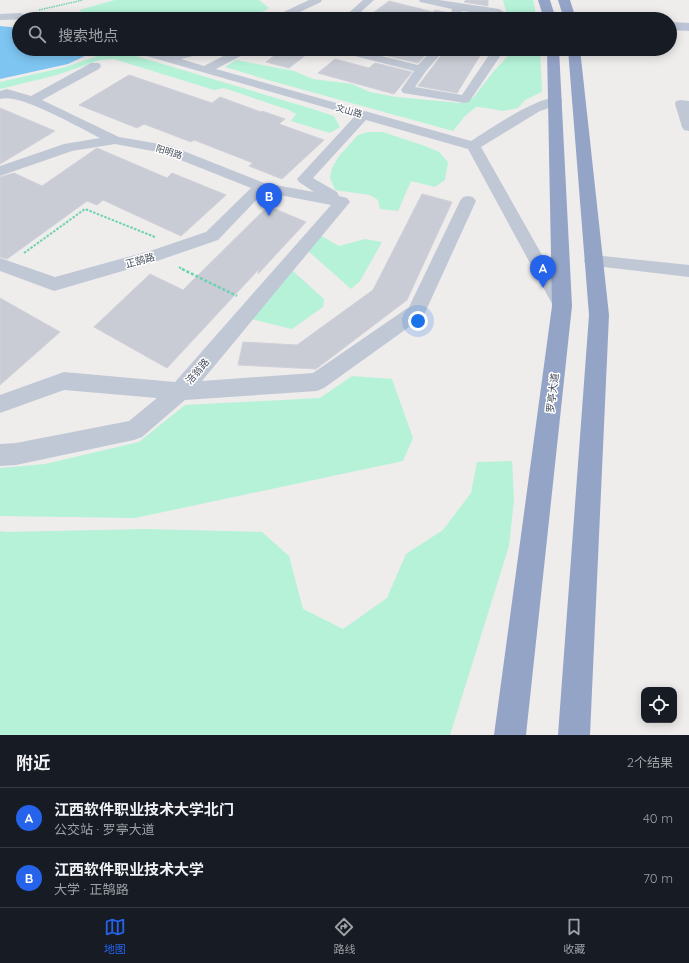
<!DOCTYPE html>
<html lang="zh">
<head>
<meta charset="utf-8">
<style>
  :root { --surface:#171b24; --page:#20242c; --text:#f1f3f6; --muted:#9ea1a6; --line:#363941; --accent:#2563eb }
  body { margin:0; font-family:Quicksand,"Noto Sans SC",sans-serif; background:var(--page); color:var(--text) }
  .controls { position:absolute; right:12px; bottom:12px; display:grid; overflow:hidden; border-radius:8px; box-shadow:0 2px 10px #0003 }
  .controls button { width:36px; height:36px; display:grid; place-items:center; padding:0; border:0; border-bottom:1px solid var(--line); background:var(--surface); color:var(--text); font:20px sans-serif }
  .you { position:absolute; left:418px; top:321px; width:14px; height:14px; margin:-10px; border:3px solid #fff; border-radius:50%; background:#1a73e8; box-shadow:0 0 0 6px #1a73e833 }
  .badge { display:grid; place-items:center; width:26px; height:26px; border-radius:50%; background:var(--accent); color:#fff; font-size:13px; font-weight:700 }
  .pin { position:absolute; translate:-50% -33px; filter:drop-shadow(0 1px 2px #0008) }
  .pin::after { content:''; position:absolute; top:21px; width:14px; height:12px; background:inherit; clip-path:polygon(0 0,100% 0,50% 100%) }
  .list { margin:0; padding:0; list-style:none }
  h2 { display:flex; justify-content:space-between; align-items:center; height:52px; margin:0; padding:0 16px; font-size:17px }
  h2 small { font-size:13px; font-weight:400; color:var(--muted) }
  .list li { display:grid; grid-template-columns:26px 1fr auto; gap:12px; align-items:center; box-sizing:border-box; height:60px; padding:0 16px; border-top:1px solid var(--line) }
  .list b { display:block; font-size:15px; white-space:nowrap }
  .list p { margin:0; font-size:13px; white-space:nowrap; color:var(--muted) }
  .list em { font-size:13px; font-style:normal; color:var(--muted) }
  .icon { flex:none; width:22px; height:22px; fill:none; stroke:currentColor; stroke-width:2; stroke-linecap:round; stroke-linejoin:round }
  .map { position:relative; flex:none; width:689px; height:735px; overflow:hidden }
  .search { position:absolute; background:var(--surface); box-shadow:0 2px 10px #0003; left:12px; right:12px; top:12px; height:44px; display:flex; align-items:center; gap:10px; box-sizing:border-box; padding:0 14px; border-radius:22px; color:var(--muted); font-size:15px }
  .sheet { height:172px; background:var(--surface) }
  nav { display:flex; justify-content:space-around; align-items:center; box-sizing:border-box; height:56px; border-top:1px solid var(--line); background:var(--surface); font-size:11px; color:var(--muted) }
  nav a { display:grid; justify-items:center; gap:2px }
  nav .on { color:var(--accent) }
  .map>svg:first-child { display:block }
  .green { fill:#b5f2d8 }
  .water { fill:#7ec5f2 }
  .building { fill:#caccd5; stroke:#cfd0d9 }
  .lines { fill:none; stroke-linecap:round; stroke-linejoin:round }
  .path-far2 { stroke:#6bd2b2; stroke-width:1.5; stroke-dasharray:1.5 1; stroke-linecap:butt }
  .path-far1 { stroke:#6bd2b2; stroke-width:2; stroke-dasharray:2.5 1.5; stroke-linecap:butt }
  .path { stroke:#6bd2b2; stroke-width:2.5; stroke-dasharray:3 2; stroke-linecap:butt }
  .minor { fill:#c1c8d5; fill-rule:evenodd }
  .secondary { fill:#bdc4d7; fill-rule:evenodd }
  .trunk { fill:#94a4c7; fill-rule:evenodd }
  .labels { text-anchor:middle; stroke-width:3; stroke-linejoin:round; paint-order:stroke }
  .far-street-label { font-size:9px; fill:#434b5b; stroke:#fff }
  .street-label { font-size:10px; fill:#434b5b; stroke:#fff }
</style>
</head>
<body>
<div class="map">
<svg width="689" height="735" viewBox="0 0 689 735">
  <rect width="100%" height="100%" fill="#efecec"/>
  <g class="green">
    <polygon points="115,0 259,0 269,8 250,19 106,19 83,13 79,10"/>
    <polygon points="503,0 533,0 537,19 507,19 507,15"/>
    <polygon points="511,49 540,49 542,92 525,100 518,108 503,111 487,108 476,107 465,116 453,131 268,80 225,67 236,60 294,71 313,79 352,84 370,92 396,97 460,103 474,97 493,72 507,57"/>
    <polygon points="112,51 136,56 316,110 334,116 340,127 330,133 291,121 296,114 289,110 224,88 214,90 114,59 100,60 57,75 0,89 0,82 66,67"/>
    <polygon points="368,132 383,132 425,146 439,152 448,162 445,180 435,187 411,181 398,211 380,209 378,200 370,195 335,190 330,178 332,168 339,156 358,135"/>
    <polygon points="320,235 339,246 365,239 382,242 360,281 351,289 307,250"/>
    <polygon points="293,271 324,299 323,307 292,329 251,319"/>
    <polygon points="352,376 392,379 413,438 403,461 135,518 0,516 0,468 45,464 139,442 185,405 320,398"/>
    <polygon points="512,461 514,500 509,546 450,735 0,735 0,531 5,532 145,529 262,532 289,556 303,609 343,629 387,598 406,554 443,530 471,493 477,462"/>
  </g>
  <polygon class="water" points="0,26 19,28 19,49 91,49 89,54 68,64 0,79"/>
  <g class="building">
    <polygon points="466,0 488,0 488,6 464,2"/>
    <polygon points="389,1 433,12 435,10 450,13 449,19 365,19"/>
    <polygon points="463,13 488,16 488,19 462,19"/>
    <polygon points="283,49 288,49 307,54 289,68 266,62"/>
    <polygon points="391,49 431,49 418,63 384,55"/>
    <polygon points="446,49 484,49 457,93 418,86"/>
    <polygon points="335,59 369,68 375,63 412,72 394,94 318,73"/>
    <polygon points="129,75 212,103 220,97 261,112 262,111 285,119 279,124 324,140 282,179 249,166 253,163 194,140 191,142 144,124 137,128 79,105"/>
    <polygon points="0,108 55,131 0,164"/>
    <polygon points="97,148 167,178 172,173 226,195 181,236 103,200 97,205 87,201 7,259 0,257 0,177 14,173 42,186"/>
    <polygon points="422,194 452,202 407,300 316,369 238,365 243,342 297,345 373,290"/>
    <polygon points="268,206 306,222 258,274 259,269 167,368 94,327 150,274 183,290"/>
    <polygon points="0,298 60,332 0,385"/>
  </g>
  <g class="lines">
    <polyline class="path-far2" points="39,10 83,0"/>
    <g class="path-far1">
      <polyline points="24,253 85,209 155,237"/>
      <polyline points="179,267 184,270"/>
    </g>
    <polyline class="path" points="182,269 237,296"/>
    <g class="minor">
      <polygon points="309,0 322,0 321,2 285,19 272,19 273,17"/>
      <polygon points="363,0 374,0 353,19 342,19"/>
      <polygon points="419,0 439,0 499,9 504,12 505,19 495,19 494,15 462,11 460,19 450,19 452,9 420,2"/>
      <polygon points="20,13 33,17 34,19 0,20 0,14"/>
      <path d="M127,49H146L168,55L195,49H215L213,51L181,59L204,66L237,49H252L250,51L216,69L471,141C489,130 541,93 561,98L562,101L561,104L540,111L481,147L568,301L571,306L568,311L562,313L556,311L468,149L366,120L313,178L337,192L339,196L347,198L350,202L202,381L313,373L409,307L460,201L463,197L468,196L473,197L476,201L423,317L324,388L317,391L185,400L142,437L134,440L16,465L0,466V444L16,443L129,421L157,398L64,390L0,413V395L64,372L175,382L331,205L264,192L218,240L157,261L54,291L0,271V258L55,277L153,250L206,232L251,188L163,153L115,144L72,151L0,176V166L64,144L100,138C79,128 21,93 0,99V91L7,89L31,96L91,63H99L101,66L99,69L42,100L119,137L171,146L264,183L314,192L299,182L297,179L355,116L129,51Z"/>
      <polygon points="333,49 353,49 418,65 433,49 445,49 426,71 415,87 462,95 493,49 505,49 469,102 465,103 403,93 401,90 414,71 335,51"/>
      <polygon points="681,100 689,101 689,131 684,130 682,127 675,104 676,101"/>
      <polygon points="593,255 689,265 689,277 587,265 584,261 587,257"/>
    </g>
    <polygon class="secondary" points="670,22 689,23 689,31 670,30"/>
    <g class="trunk">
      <polygon points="538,0 550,0 556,19 544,19"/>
      <polygon points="558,0 570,0 576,19 564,19"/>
      <polygon points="547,49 559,49 572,306 526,735 494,735 552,306"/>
      <polygon points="568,49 580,49 609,315 590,735 558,735 589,315"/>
    </g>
  </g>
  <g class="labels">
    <g class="far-street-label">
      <text transform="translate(349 111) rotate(16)" y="3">文山路</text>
      <text transform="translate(169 152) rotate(17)" y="3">阳明路</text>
    </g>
    <g class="street-label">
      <text transform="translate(140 260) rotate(-15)" y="4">正鹄路</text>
      <text transform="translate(197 371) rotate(-49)" y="4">涪翁路</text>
      <text transform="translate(552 393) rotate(-83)" y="4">罗亭大道</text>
    </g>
  </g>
</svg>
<div class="controls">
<button><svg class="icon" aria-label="locate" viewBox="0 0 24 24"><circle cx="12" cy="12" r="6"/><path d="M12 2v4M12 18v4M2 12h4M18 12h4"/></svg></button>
</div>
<div class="you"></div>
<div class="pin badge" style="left:543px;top:288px">A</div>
<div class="pin badge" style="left:269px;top:216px">B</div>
<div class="search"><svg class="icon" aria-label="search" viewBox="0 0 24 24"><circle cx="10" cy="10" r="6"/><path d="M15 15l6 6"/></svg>搜索地点</div>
</div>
<section class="sheet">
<h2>附近<small>2个结果</small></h2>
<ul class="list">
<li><span class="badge">A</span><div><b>江西软件职业技术大学北门</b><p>公交站 · 罗亭大道</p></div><em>40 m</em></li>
<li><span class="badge">B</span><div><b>江西软件职业技术大学</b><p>大学 · 正鹄路</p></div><em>70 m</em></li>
</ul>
</section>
<nav>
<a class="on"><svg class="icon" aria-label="map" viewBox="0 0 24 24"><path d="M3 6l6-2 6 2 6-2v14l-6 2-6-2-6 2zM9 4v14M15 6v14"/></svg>地图</a>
<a><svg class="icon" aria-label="directions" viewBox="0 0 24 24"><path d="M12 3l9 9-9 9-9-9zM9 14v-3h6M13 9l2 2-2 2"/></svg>路线</a>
<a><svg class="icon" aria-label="saved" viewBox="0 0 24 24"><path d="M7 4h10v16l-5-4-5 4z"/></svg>收藏</a>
</nav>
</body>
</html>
